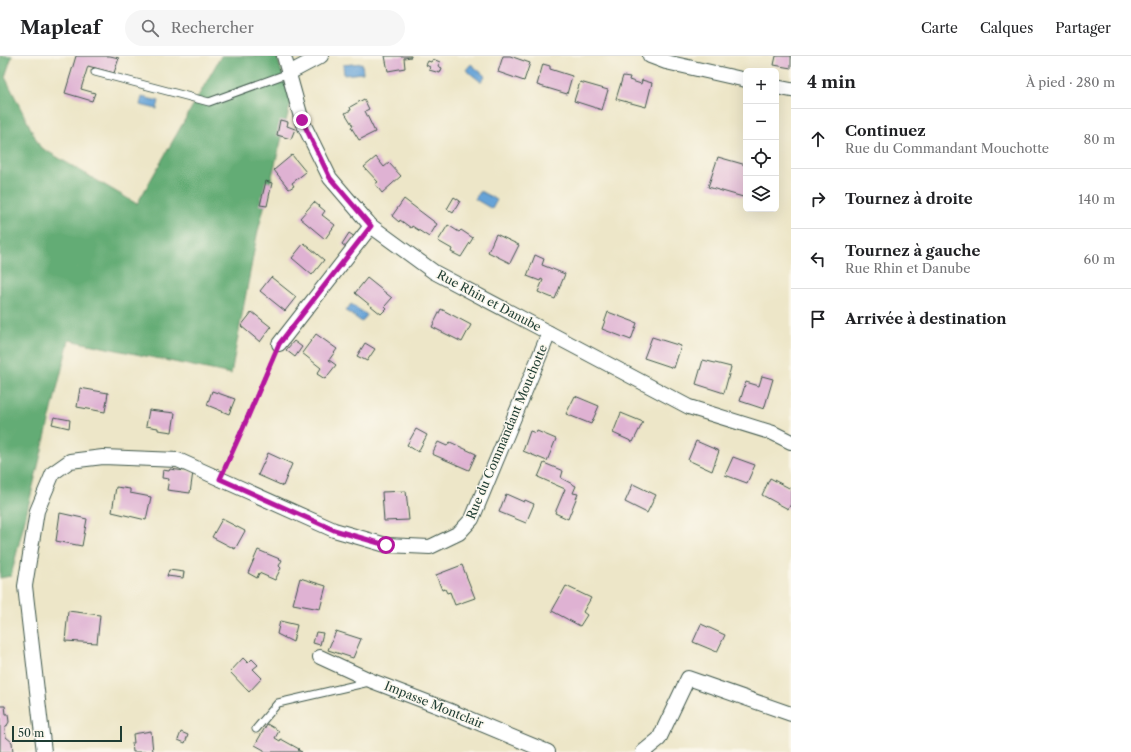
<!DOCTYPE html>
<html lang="fr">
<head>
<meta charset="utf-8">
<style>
  :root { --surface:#fff; --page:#f6f6f6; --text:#202124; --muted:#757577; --line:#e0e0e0 }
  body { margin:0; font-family:"Libre Caslon Text",serif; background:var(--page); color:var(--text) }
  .controls { position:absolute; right:12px; top:12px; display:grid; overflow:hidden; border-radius:6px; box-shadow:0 4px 16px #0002 }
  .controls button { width:36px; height:36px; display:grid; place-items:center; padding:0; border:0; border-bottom:1px solid var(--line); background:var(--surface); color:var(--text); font:20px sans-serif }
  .scale { position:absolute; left:12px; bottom:10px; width:110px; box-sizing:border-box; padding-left:4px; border:2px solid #1f3d34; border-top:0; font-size:11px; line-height:14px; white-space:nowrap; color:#1f3d34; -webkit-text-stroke:3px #fbf7ec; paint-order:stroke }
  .stop { position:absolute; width:12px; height:12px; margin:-9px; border:3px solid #b5179e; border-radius:50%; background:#fff }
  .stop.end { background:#b5179e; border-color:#fff; box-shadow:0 1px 4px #0008 }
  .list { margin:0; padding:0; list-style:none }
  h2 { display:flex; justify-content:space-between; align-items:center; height:52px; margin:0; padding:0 16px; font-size:17px }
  h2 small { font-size:13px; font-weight:400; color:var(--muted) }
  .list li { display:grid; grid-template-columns:26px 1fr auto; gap:12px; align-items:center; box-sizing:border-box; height:60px; padding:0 16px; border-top:1px solid var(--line) }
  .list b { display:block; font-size:15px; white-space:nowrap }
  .list p { margin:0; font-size:13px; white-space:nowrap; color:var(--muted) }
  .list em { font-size:13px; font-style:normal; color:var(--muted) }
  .icon { flex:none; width:22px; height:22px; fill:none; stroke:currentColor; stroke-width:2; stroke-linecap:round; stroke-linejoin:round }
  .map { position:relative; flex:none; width:791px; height:696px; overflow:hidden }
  header { display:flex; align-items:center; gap:24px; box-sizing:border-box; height:56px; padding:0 20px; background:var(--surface); border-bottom:1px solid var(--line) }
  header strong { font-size:19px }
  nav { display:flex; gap:22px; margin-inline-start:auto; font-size:14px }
  .search { width:280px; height:36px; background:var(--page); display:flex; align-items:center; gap:10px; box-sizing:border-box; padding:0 14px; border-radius:22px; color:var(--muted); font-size:15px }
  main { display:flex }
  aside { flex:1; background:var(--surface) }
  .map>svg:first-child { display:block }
  .forest { fill:#64ac74; stroke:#427454 }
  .water { fill:#66a3d7; stroke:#427086 }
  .building { fill:#dfb2d3 }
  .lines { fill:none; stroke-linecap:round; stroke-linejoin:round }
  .service-casing { stroke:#3e564a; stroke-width:9 }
  .minor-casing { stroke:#3e564a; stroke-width:16 }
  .path { stroke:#3e564a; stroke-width:2.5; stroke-dasharray:1 3; stroke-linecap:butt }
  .service { stroke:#fff; stroke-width:7 }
  .minor { stroke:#fff; stroke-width:14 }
  .route { stroke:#b5179e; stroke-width:5 }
  .labels { text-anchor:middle; stroke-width:3; stroke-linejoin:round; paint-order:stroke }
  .street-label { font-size:12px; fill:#1f3d34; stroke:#fbf7ec }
</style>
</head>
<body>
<header>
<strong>Mapleaf</strong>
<div class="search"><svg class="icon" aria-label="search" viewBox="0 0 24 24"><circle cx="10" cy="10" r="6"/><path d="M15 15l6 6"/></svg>Rechercher</div>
<nav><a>Carte</a><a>Calques</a><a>Partager</a></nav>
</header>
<main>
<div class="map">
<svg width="791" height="696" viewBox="0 0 791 696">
  <rect width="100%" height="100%" fill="#fbf7ec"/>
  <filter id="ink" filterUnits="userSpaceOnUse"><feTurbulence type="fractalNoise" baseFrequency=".025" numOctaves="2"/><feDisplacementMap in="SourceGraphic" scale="8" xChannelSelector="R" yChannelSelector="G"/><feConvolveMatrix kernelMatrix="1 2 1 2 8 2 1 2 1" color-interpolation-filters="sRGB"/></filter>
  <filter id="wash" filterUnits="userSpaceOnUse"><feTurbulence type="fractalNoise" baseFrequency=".012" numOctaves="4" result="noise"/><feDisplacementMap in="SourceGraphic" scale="16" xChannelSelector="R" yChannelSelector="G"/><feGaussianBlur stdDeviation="0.9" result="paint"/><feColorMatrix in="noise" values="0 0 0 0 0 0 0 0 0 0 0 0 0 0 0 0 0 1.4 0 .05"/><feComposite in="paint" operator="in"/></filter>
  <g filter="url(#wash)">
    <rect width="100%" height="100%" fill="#ede6c8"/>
    <polygon class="forest" points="0,0 12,0 5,21 40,91 137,148 221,0 277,0 291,46 257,179 231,318 69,284 11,520 0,522"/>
    <g class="water">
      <polygon points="362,7 363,17 344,19 343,9"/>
      <polygon points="471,8 485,20 481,26 466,14"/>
      <polygon points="142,41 159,45 157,53 140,49"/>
      <polygon points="480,135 497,144 492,153 475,143"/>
      <polygon points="351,248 367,259 362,266 346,255"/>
    </g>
    <g id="blocks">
      <g class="building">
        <polygon points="76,0 110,0 119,2 114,17 88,10 81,33 95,37 92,45 65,37"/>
        <polygon points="385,0 411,0 411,1 404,2 405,12 388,15"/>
        <polygon points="503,0 510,0 530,7 524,25 498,16"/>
        <polygon points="776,0 791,0 791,12 774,9"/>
        <polygon points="433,3 440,6 438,10 442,12 440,17 429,14 430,11 426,9 428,5 431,6"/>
        <polygon points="543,8 550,10 550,13 572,20 567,38 537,29"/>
        <polygon points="623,20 630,21 629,24 641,28 642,24 652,27 646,51 616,43"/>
        <polygon points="580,26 608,34 602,54 574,45"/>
        <polygon points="364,43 369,53 365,55 375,76 359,84 351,71 353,70 345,57 351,54 350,51"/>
        <polygon points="280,64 288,66 287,70 295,73 291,83 277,79"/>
        <polygon points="292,99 306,116 292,127 294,130 289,133 274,114"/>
        <polygon points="376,101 384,111 389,107 401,120 382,137 375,128 378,126 364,111"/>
        <polygon points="718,101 746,109 746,133 743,141 708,131"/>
        <polygon points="266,125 272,127 267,150 260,149"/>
        <polygon points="454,141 460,145 453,157 447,153"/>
        <polygon points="404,143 437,168 429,181 412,170 411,172 400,164 399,166 392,160"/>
        <polygon points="314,146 325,155 322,159 335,169 325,183 300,162"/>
        <polygon points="448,169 459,176 461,174 473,182 461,201 451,196 452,193 438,185"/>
        <polygon points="349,177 355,181 347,192 342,188"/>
        <polygon points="496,178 519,189 510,207 488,196"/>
        <polygon points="304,187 324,204 312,219 292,202"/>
        <polygon points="535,199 544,203 542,209 565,218 555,243 538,236 543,224 541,223 540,225 527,220"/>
        <polygon points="271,221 296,241 285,255 260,235"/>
        <polygon points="367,222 392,242 385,250 387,252 381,258 355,237"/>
        <polygon points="441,253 471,269 462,286 432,271"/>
        <polygon points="252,256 271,271 260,286 241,270"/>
        <polygon points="608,256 637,267 631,284 602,273"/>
        <polygon points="316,278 337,293 329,304 336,309 325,323 317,318 321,312 302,297"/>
        <polygon points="652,281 681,290 674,312 644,302"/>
        <polygon points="294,285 302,291 295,301 286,294"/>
        <polygon points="365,287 375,293 367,305 357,300"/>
        <polygon points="703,304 731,311 724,337 696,328"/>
        <polygon points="762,320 773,323 764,353 740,345 746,326 759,330"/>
        <polygon points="80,332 108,337 105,356 77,351"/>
        <polygon points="212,335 235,343 229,358 207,349"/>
        <polygon points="575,340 599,350 591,368 566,358"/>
        <polygon points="149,354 175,357 172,376 158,374 158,372 146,370"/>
        <polygon points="621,357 643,366 633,386 613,377"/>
        <polygon points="54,361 70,364 69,372 52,368"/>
        <polygon points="416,373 427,379 418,396 407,389"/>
        <polygon points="530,375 536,377 537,375 556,383 547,405 523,395"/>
        <polygon points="696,385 719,395 712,415 688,404"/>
        <polygon points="438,386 447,390 450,386 476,398 469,414 432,398"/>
        <polygon points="268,397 292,408 283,430 258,419"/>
        <polygon points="733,401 755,409 747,427 725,419"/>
        <polygon points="544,407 563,415 561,422 576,430 573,437 578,438 568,463 555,457 565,433 538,421"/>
        <polygon points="170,413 193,416 190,437 167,434 169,423 162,422 163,414 169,415"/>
        <polygon points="770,422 791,433 791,448 788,453 762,439"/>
        <polygon points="633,428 656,439 647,457 625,446"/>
        <polygon points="116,431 130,433 130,437 151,441 146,464 112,456"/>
        <polygon points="406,435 409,464 384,465 382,436"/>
        <polygon points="506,438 524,446 525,444 534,448 526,467 499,456"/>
        <polygon points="60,457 87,463 82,490 56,485"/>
        <polygon points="222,463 245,475 235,493 212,481"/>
        <polygon points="258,494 282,504 279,510 281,512 275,524 259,517 257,522 248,517"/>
        <polygon points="462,509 475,542 455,549 450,536 447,537 445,533 442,534 436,519"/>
        <polygon points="169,514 184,516 183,522 167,520"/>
        <polygon points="300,522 326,530 320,553 293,548"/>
        <polygon points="566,530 591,542 583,556 587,559 580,570 552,555"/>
        <polygon points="68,555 100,559 97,587 65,585"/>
        <polygon points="280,565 297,569 293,586 277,578"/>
        <polygon points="701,568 725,579 717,596 693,586"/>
        <polygon points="336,575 361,583 353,602 328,594"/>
        <polygon points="316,576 323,577 320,589 313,587"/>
        <polygon points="243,602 248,607 252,603 258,609 253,613 262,622 249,636 230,616"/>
        <polygon points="0,650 5,650 6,658 8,658 9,666 5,673 6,681 12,686 13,696 0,696"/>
        <polygon points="267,668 279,675 275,682 280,685 281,683 299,693 298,694 302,696 264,696 264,694 255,689"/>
        <polygon points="151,675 153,696 133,696 132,687 134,687 133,678"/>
        <polygon points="181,676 188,679 185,687 178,684"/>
      </g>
    </g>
  </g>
  <g filter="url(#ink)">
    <use href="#blocks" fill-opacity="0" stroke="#3e564a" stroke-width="1"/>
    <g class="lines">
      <g class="service-casing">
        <g id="service">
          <polyline points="95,16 209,46 289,17"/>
          <polyline points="256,673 278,647 369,626"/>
        </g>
      </g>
      <g class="minor-casing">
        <g id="minor">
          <polyline points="284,0 302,65 330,122 371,170 434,216 689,351 773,377 791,386"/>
          <polyline points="650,0 666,6 746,24"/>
          <polyline points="289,17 321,0"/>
          <polyline points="776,31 791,34"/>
          <polyline points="279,288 371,170"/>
          <polyline points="320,601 372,625 448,654 548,696"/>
          <polyline points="44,696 25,530 37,455 53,417 70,405 103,401 178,404 334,474 386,489 430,491 459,477 472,463 549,277"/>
          <polyline points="643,696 659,683 688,622 791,658"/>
        </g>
      </g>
      <polyline class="path" points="225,410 274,300"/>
      <use href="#service" class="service"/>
      <use href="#minor" class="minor"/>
    </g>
  </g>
  <g class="lines" filter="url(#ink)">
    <polyline class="route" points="302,64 330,122 371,170 279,288 243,372 220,423 334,474 386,489"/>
  </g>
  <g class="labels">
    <g class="street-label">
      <text transform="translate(489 245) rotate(28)" y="4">Rue Rhin et Danube</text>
      <text transform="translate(507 376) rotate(-67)" y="4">Rue du Commandant Mouchotte</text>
      <text transform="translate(434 649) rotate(22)" y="4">Impasse Montclair</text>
    </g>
  </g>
</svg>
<div class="controls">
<button>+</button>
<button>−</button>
<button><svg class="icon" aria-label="locate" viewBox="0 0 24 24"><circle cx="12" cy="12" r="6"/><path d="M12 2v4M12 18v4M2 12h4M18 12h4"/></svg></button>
<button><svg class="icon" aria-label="layers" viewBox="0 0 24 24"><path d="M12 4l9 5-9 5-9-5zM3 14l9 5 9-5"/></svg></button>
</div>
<div class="scale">50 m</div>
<div class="stop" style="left:386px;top:489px"></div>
<div class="stop end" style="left:302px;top:64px"></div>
</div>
<aside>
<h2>4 min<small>À pied · 280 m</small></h2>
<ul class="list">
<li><svg class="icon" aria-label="ahead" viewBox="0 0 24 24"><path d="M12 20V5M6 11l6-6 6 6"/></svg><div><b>Continuez</b><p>Rue du Commandant Mouchotte</p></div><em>80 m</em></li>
<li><svg class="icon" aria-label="right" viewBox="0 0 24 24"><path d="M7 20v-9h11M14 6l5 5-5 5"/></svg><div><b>Tournez à droite</b></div><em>140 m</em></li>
<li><svg class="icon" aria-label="left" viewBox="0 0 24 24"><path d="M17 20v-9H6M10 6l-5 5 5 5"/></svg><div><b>Tournez à gauche</b><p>Rue Rhin et Danube</p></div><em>60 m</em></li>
<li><svg class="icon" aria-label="arrive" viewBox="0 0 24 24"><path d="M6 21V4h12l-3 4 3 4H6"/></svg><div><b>Arrivée à destination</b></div></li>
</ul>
</aside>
</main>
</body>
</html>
